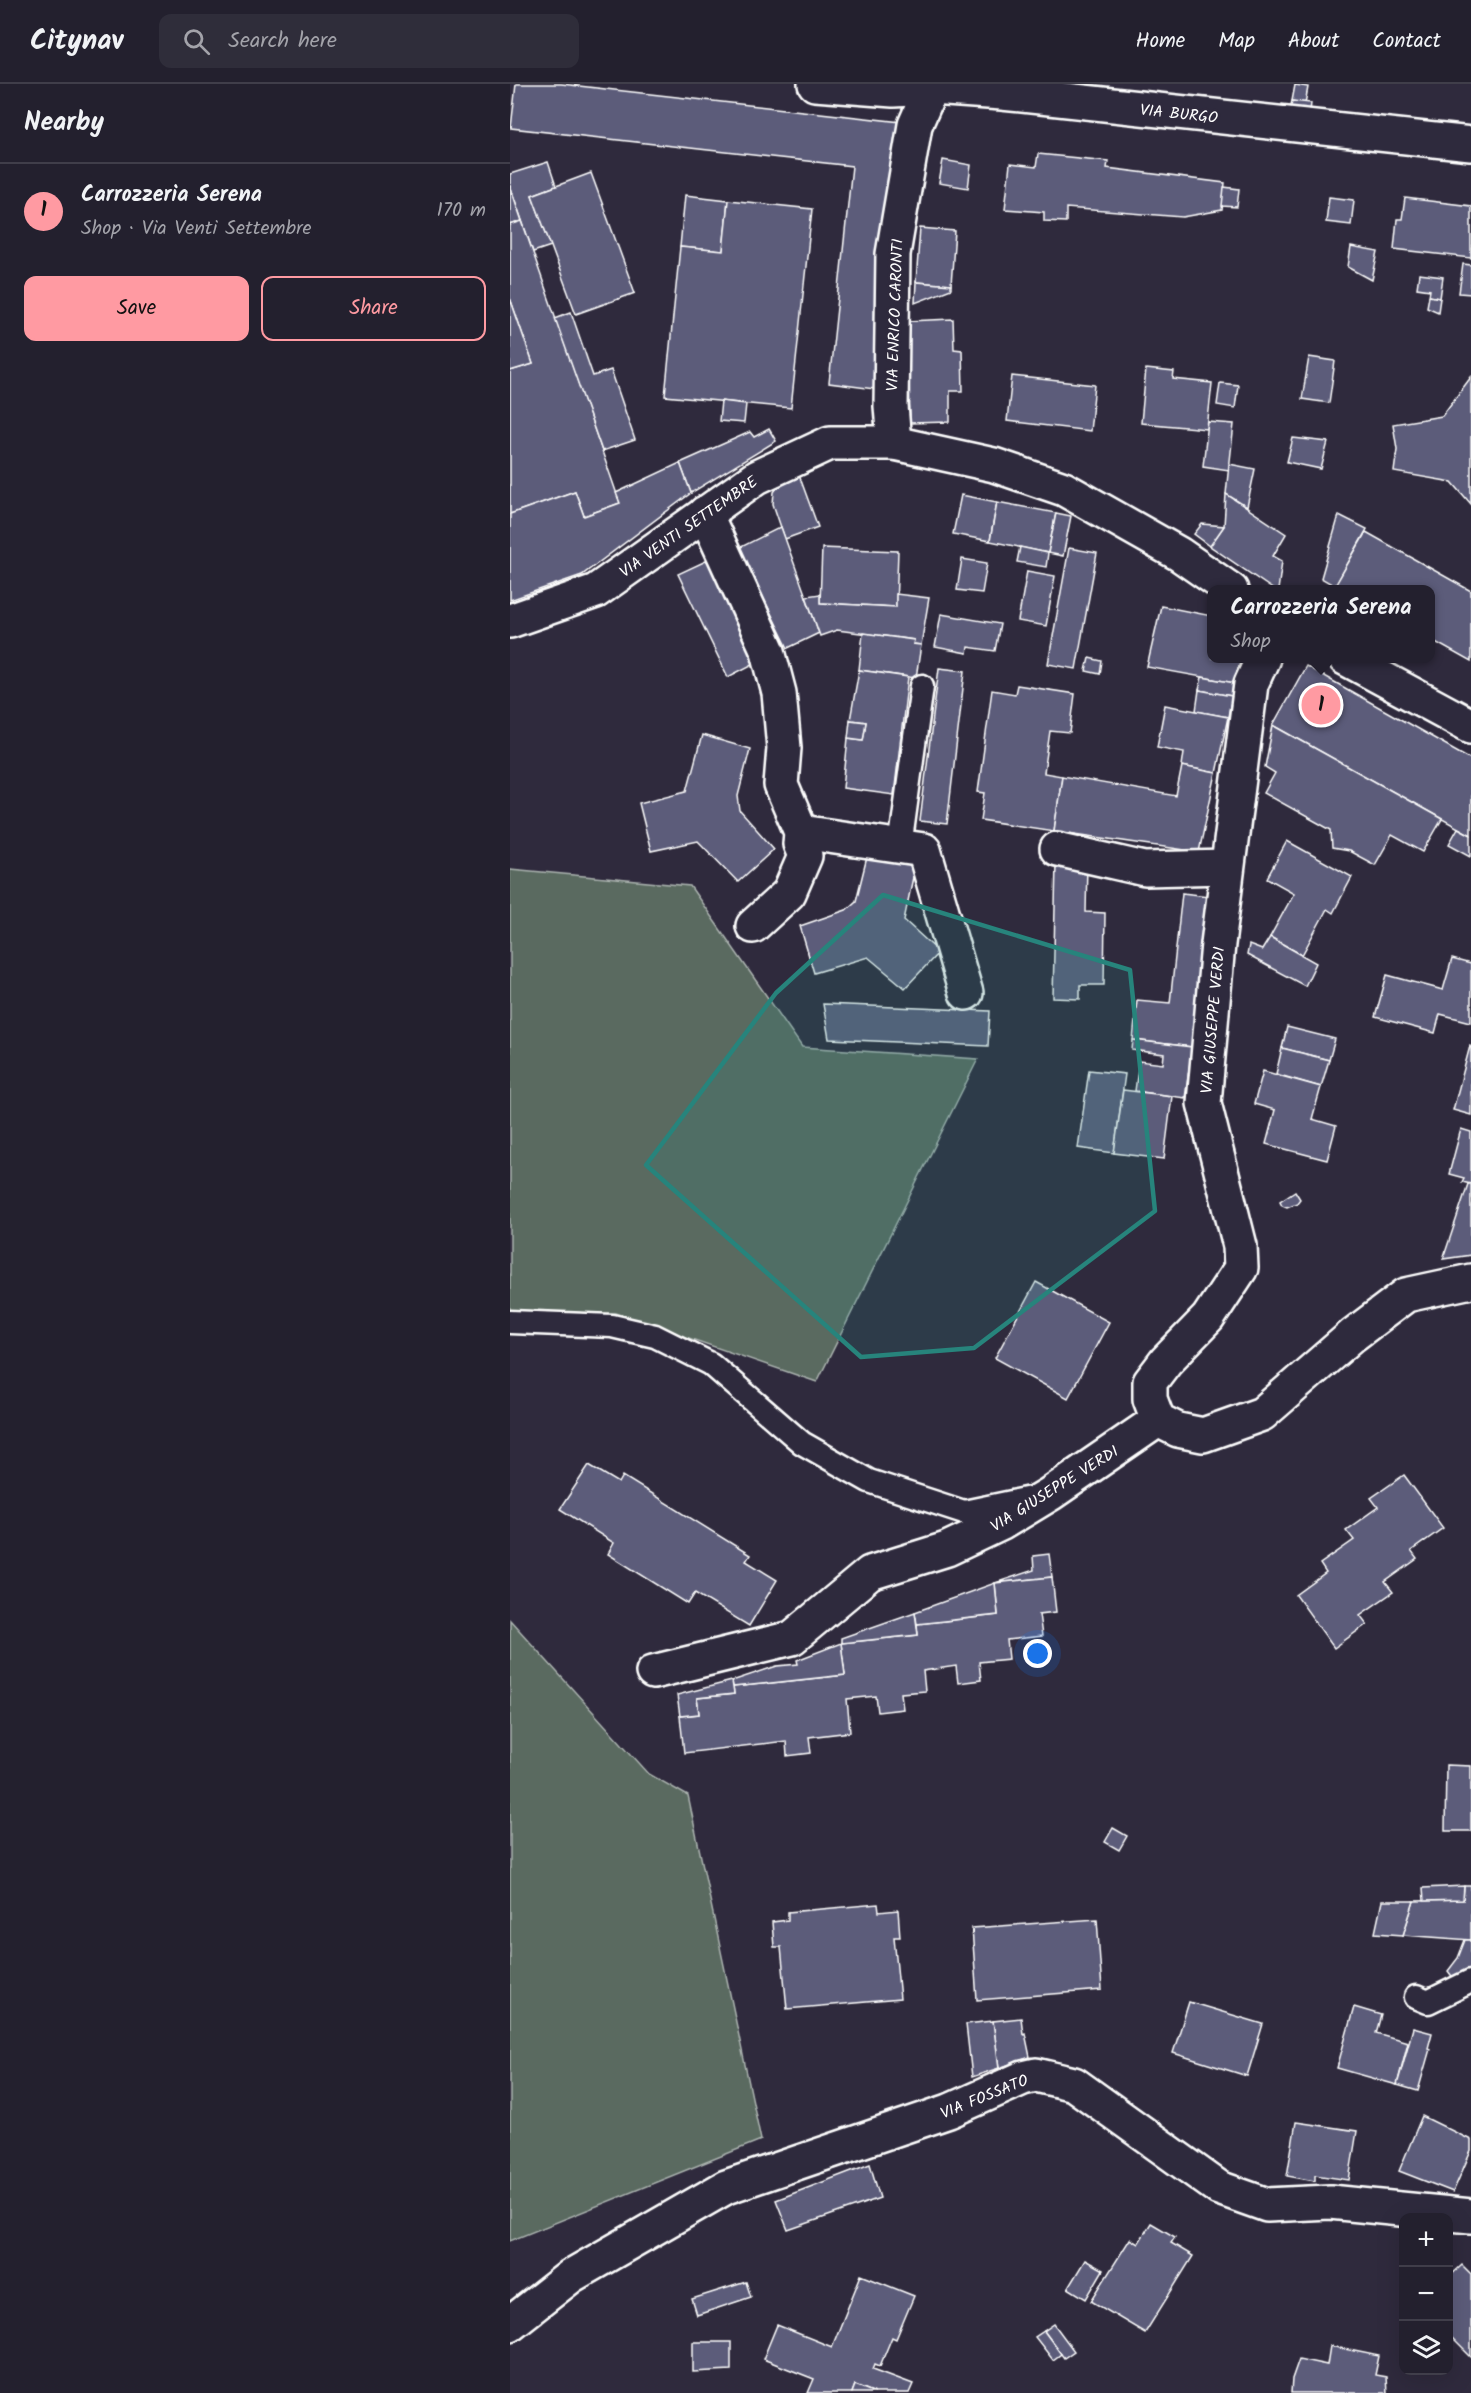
<!DOCTYPE html>
<html lang="en">
<head>
<meta charset="utf-8">
<style>
  :root { --surface:#23202e; --page:#2f2d3a; --text:#f1f3f6; --muted:#a3a3aa; --line:#403e4a; --accent:#ff9aa2 }
  body { margin:0; font-family:Kalam,sans-serif; background:var(--page); color:var(--text) }
  .controls { position:absolute; right:18px; bottom:18px; display:grid; overflow:hidden; border-radius:12px; box-shadow:0 6px 24px #0002 }
  .controls button { width:54px; height:54px; display:grid; place-items:center; padding:0; border:0; border-bottom:2px solid var(--line); background:var(--surface); color:var(--text); font:30px sans-serif }
  .you { position:absolute; left:528px; top:1570px; width:21px; height:21px; margin:-15px; border:4px solid #fff; border-radius:50%; background:#1a73e8; box-shadow:0 0 0 9px #1a73e833 }
  .badge { display:grid; place-items:center; width:39px; height:39px; border-radius:50%; background:var(--accent); color:#111; font-size:20px; font-weight:700 }
  .pin { position:absolute; translate:-50% -50%; border:3px solid #fff; box-shadow:0 2px 6px #0006 }
  .popup { position:absolute; left:697px; top:501px; width:228px; height:78px; box-sizing:border-box; display:grid; place-content:center; border-radius:12px; background:var(--surface); filter:drop-shadow(0 2px 4px #0005); font-size:20px; white-space:nowrap; color:var(--muted) }
  .popup b { font-size:22px; color:var(--text) }
  .popup::after { content:''; position:absolute; left:50%; top:100%; margin-left:-12px; border:12px solid transparent; border-top-color:var(--surface) }
  .list { margin:0; padding:0; list-style:none }
  h2 { display:flex; justify-content:space-between; align-items:center; height:78px; margin:0; padding:0 24px; font-size:26px }
  h2 small { font-size:20px; font-weight:400; color:var(--muted) }
  .list li { display:grid; grid-template-columns:39px 1fr auto; gap:18px; align-items:center; box-sizing:border-box; height:96px; padding:0 24px; border-top:2px solid var(--line) }
  .list b { display:block; font-size:22px; white-space:nowrap }
  .list p { margin:0; font-size:20px; white-space:nowrap; color:var(--muted) }
  .list em { font-size:20px; font-style:normal; color:var(--muted) }
  .actions { display:flex; gap:12px; padding:18px 24px }
  .actions a { flex:1; padding:14px 0; border:2px solid var(--accent); border-radius:12px; text-align:center; font-size:21px; color:var(--accent) }
  .actions .main { background:var(--accent); color:#111 }
  .icon { flex:none; width:33px; height:33px; fill:none; stroke:currentColor; stroke-width:2; stroke-linecap:round; stroke-linejoin:round }
  .map { position:relative; flex:none; width:961px; height:2309px; overflow:hidden }
  header { display:flex; align-items:center; gap:36px; box-sizing:border-box; height:84px; padding:0 30px; background:var(--surface); border-bottom:2px solid var(--line) }
  header strong { font-size:28px }
  nav { display:flex; gap:33px; margin-inline-start:auto; font-size:21px }
  .search { width:420px; height:54px; background:var(--page); display:flex; align-items:center; gap:15px; box-sizing:border-box; padding:0 21px; border-radius:12px; color:var(--muted); font-size:22px }
  main { display:flex }
  aside { flex:1; background:var(--surface) }
  .map>svg:first-child { display:block }
  .green { fill:#5a6a61; stroke:#acb4b0; stroke-width:1.5 }
  .building { fill:#5c5c7a; stroke:#fff; stroke-width:1.5 }
  .lines { fill:none; stroke-linecap:round; stroke-linejoin:round }
  .service-casing { stroke:#fff; stroke-width:27 }
  .minor-casing { stroke:#fff; stroke-width:38 }
  .tertiary-casing { stroke:#fff; stroke-width:38 }
  .service { stroke:#2f2a3d; stroke-width:22 }
  .minor { stroke:#2f2a3d; stroke-width:33 }
  .tertiary { stroke:#2f2a3d; stroke-width:33 }
  .marked { fill:#27847c; fill-opacity:0.2; stroke:#27847c; stroke-width:4.5; stroke-linejoin:round }
  .labels { text-anchor:middle; stroke-width:5; stroke-linejoin:round; paint-order:stroke }
  .street-label { font-size:16px; fill:#fff; stroke:#2f2a3d }
</style>
</head>
<body>
<header>
<strong>Citynav</strong>
<div class="search"><svg class="icon" aria-label="search" viewBox="0 0 24 24"><circle cx="10" cy="10" r="6"/><path d="M15 15l6 6"/></svg>Search here</div>
<nav><a>Home</a><a>Map</a><a>About</a><a>Contact</a></nav>
</header>
<main>
<aside>
<h2>Nearby<small></small></h2>
<ul class="list">
<li><span class="badge">1</span><div><b>Carrozzeria Serena</b><p>Shop · Via Venti Settembre</p></div><em>170 m</em></li>
</ul>
<div class="actions"><a class="main">Save</a><a>Share</a></div>
</aside>
<div class="map">
<svg width="961" height="2309" viewBox="0 0 961 2309">
  <rect width="100%" height="100%" fill="#2f2a3d"/>
  <filter id="ink" filterUnits="userSpaceOnUse"><feTurbulence type="fractalNoise" baseFrequency=".0167" numOctaves="2"/><feDisplacementMap in="SourceGraphic" scale="12" xChannelSelector="R" yChannelSelector="G"/><feConvolveMatrix kernelMatrix="1 2 1 2 8 2 1 2 1" color-interpolation-filters="sRGB"/></filter>
  <g filter="url(#ink)">
    <g class="green">
      <polygon points="0,785 180,802 292,963 468,975 307,1298 106,1229 0,1236"/>
      <polygon points="0,1536 139,1690 178,1712 251,2056 0,2157"/>
    </g>
    <g class="building">
      <polygon points="6,0 51,0 400,39 372,306 319,299 342,82 1,44"/>
      <polygon points="785,1 798,3 795,20 782,17"/>
      <polygon points="782,17 801,19 800,28 771,24 772,20 781,21"/>
      <polygon points="528,70 598,77 597,84 715,99 712,126 673,133 556,124 556,138 534,137 534,128 495,125 500,80 526,83"/>
      <polygon points="433,76 461,81 458,104 429,99"/>
      <polygon points="38,78 46,102 22,111 41,162 23,168 0,102 0,90"/>
      <polygon points="81,89 125,209 66,230 22,111"/>
      <polygon points="0,102 12,137 0,141"/>
      <polygon points="714,103 729,105 727,123 712,122"/>
      <polygon points="175,111 218,116 213,167 170,163"/>
      <polygon points="819,113 844,116 841,141 816,138"/>
      <polygon points="895,114 961,122 961,174 884,165 887,135 892,135"/>
      <polygon points="218,116 302,125 281,324 155,312 170,163 213,167"/>
      <polygon points="12,137 110,419 74,432 65,407 0,430 0,287 23,280 0,214 0,141"/>
      <polygon points="410,144 445,147 441,201 406,198"/>
      <polygon points="841,163 868,168 862,196 838,183"/>
      <polygon points="953,180 961,181 961,210 949,209"/>
      <polygon points="909,190 933,193 930,214 919,212 920,206 907,204"/>
      <polygon points="406,198 441,201 441,205 405,219"/>
      <polygon points="919,212 930,214 928,228 917,223"/>
      <polygon points="0,214 23,280 0,287"/>
      <polygon points="61,228 83,292 101,286 125,356 92,367 45,234"/>
      <polygon points="443,235 444,265 452,266 453,307 440,307 440,338 400,339 398,237"/>
      <polygon points="799,273 825,277 819,319 792,315"/>
      <polygon points="636,285 664,288 663,295 702,299 697,345 631,339"/>
      <polygon points="502,292 585,301 580,347 497,337"/>
      <polygon points="961,293 961,420 942,398 884,388 887,365 883,340 932,332"/>
      <polygon points="710,299 728,301 725,324 707,321"/>
      <polygon points="211,317 236,320 234,339 209,337"/>
      <polygon points="698,338 724,340 719,386 693,382"/>
      <polygon points="259,345 266,357 181,409 170,379 240,348 244,353"/>
      <polygon points="783,354 818,358 811,385 777,378"/>
      <polygon points="170,379 181,409 72,491 0,516 0,430 65,407 74,432 110,419 106,409"/>
      <polygon points="719,380 745,385 737,423 716,410"/>
      <polygon points="289,391 308,443 275,455 263,420 264,408 269,401"/>
      <polygon points="716,410 776,450 763,472 772,477 768,506 764,506 700,462 714,442"/>
      <polygon points="451,411 487,418 480,457 443,450"/>
      <polygon points="487,418 546,429 538,469 480,457"/>
      <polygon points="546,429 561,432 553,472 538,469"/>
      <polygon points="829,431 857,445 825,502 811,494"/>
      <polygon points="692,440 714,442 700,462 684,450"/>
      <polygon points="271,443 309,549 278,564 229,464"/>
      <polygon points="856,448 961,507 961,578 920,555 920,506 831,506 825,502"/>
      <polygon points="510,463 538,469 536,483 507,478"/>
      <polygon points="312,464 388,467 386,523 310,519"/>
      <polygon points="559,464 587,469 566,585 538,580"/>
      <polygon points="452,475 477,479 472,509 447,506"/>
      <polygon points="198,476 247,578 218,593 168,490"/>
      <polygon points="517,487 545,492 536,542 508,537"/>
      <polygon points="310,510 310,519 386,523 386,510 419,514 411,561 403,560 404,556 327,546 310,552 296,512"/>
      <polygon points="651,522 702,532 702,574 731,574 725,599 637,583"/>
      <polygon points="431,530 490,540 485,567 458,563 457,569 425,563"/>
      <polygon points="353,549 404,556 403,560 411,561 406,594 349,586"/>
      <polygon points="579,574 592,577 590,590 576,587"/>
      <polygon points="796,582 961,675 961,751 763,641"/>
      <polygon points="429,584 455,587 437,740 410,737"/>
      <polygon points="349,586 398,593 384,711 333,704 338,654 353,656 356,638 340,636"/>
      <polygon points="692,593 725,599 722,612 689,606"/>
      <polygon points="507,601 565,610 560,649 540,647 534,689 552,692 544,747 471,736 475,709 468,708 482,606 505,610"/>
      <polygon points="689,606 722,612 718,633 686,627"/>
      <polygon points="655,621 718,633 706,689 672,682 674,668 647,663"/>
      <polygon points="340,636 356,638 353,656 338,654"/>
      <polygon points="763,641 932,735 913,768 882,751 865,781 839,767 822,764 821,746 754,709 765,689 755,683"/>
      <polygon points="192,651 240,665 228,712 230,727 264,765 228,798 188,757 141,767 129,719 177,707"/>
      <polygon points="672,682 706,689 689,768 544,747 552,692 666,712"/>
      <polygon points="948,744 961,751 961,772 939,760"/>
      <polygon points="777,757 842,793 823,829 817,825 792,871 760,853 784,809 757,794"/>
      <polygon points="358,769 406,779 394,836 429,868 395,904 358,873 304,889 290,842 336,826 346,817"/>
      <polygon points="546,778 577,779 576,828 595,829 594,901 570,901 570,915 543,914"/>
      <polygon points="672,809 698,812 682,963 623,956 627,916 660,919"/>
      <polygon points="760,853 806,879 795,902 737,871 739,861 752,866"/>
      <polygon points="942,875 961,880 961,938 930,930 925,949 865,933 877,891 933,906"/>
      <polygon points="313,920 480,927 478,962 319,955"/>
      <polygon points="777,943 825,955 819,976 772,964"/>
      <polygon points="623,956 682,963 675,1014 625,1007 629,977 653,980 654,970 622,966"/>
      <polygon points="960,962 961,963 961,1031 943,1026"/>
      <polygon points="772,964 819,976 811,1003 766,990"/>
      <polygon points="579,986 615,990 604,1069 568,1064"/>
      <polygon points="753,987 811,1003 802,1035 826,1042 817,1076 756,1060 765,1026 744,1020"/>
      <polygon points="613,1006 662,1012 654,1075 604,1069"/>
      <polygon points="951,1045 961,1048 961,1100 952,1098 954,1094 939,1090"/>
      <polygon points="958,1100 961,1100 961,1171 933,1175"/>
      <polygon points="785,1107 790,1115 787,1119 777,1123 772,1121 770,1117"/>
      <polygon points="526,1198 599,1238 558,1314 485,1274"/>
      <polygon points="79,1381 109,1399 113,1392 240,1471 236,1477 267,1496 239,1542 185,1509 178,1520 98,1470 104,1459 50,1425"/>
      <polygon points="894,1391 933,1444 901,1467 907,1475 875,1498 883,1508 850,1531 857,1540 824,1564 786,1511 816,1489 810,1480 844,1456 836,1446 868,1423 861,1414"/>
      <polygon points="539,1470 542,1493 485,1499 524,1486 523,1472"/>
      <polygon points="542,1493 546,1528 529,1530 532,1552 497,1556 499,1575 469,1578 471,1596 448,1599 446,1582 413,1587 415,1607 391,1609 393,1625 368,1628 366,1612 337,1615 340,1648 299,1653 301,1669 277,1672 276,1657 174,1669 170,1632 189,1630 187,1614 224,1610 223,1603 335,1591 331,1559 408,1551 407,1540 488,1531 485,1499"/>
      <polygon points="485,1499 488,1531 407,1540 405,1528"/>
      <polygon points="405,1528 408,1551 331,1559 331,1554"/>
      <polygon points="331,1559 335,1591 223,1603 222,1597 267,1582 288,1580 287,1576"/>
      <polygon points="222,1597 224,1610 187,1614 189,1630 170,1632 167,1611"/>
      <polygon points="936,1681 961,1682 961,1747 935,1747"/>
      <polygon points="603,1744 617,1752 609,1766 595,1758"/>
      <polygon points="954,1802 961,1802 961,1856 893,1851 904,1817 953,1816"/>
      <polygon points="954,1802 953,1816 914,1817 913,1804"/>
      <polygon points="872,1817 904,1817 893,1851 865,1849"/>
      <polygon points="368,1820 369,1828 388,1826 390,1853 384,1853 390,1915 277,1925 271,1863 264,1863 262,1838 278,1836 278,1828"/>
      <polygon points="587,1835 592,1906 467,1916 462,1844"/>
      <polygon points="955,1856 961,1856 961,1891 947,1899 938,1887 948,1874"/>
      <polygon points="679,1918 753,1940 737,1992 663,1969"/>
      <polygon points="844,1923 871,1931 866,1949 898,1958 887,2001 827,1984"/>
      <polygon points="511,1934 513,1950 515,1949 520,1973 489,1984 483,1937"/>
      <polygon points="483,1937 489,1984 462,1993 456,1940"/>
      <polygon points="903,1944 922,1949 918,1964 920,1965 908,2007 887,2001"/>
      <polygon points="912,2032 961,2056 961,2067 943,2108 889,2087"/>
      <polygon points="786,2038 847,2047 839,2096 805,2091 805,2097 777,2092"/>
      <polygon points="360,2080 370,2114 278,2146 266,2116"/>
      <polygon points="641,2139 665,2153 661,2159 683,2172 635,2249 581,2217 620,2155 628,2160"/>
      <polygon points="575,2176 593,2186 576,2215 558,2204"/>
      <polygon points="952,2181 961,2190 961,2273 938,2250 938,2194"/>
      <polygon points="351,2191 404,2212 386,2255 382,2253 370,2282 365,2280 363,2285 403,2300 399,2309 365,2309 345,2301 342,2309 298,2309 304,2295 253,2275 267,2241 322,2263"/>
      <polygon points="236,2198 241,2213 187,2231 182,2215"/>
      <polygon points="544,2240 564,2267 554,2274 534,2247"/>
      <polygon points="534,2247 551,2270 543,2276 525,2253"/>
      <polygon points="183,2258 221,2258 221,2286 183,2288"/>
      <polygon points="820,2262 869,2272 865,2291 876,2293 877,2309 781,2309 782,2295 789,2275 817,2281"/>
      <polygon points="345,2301 365,2309 342,2309"/>
    </g>
    <g class="lines">
      <g class="service-casing">
        <g id="service">
          <polyline points="390,763 412,602"/>
          <polyline points="0,1238 102,1242 145,1252 201,1280 292,1359 359,1397 454,1428 521,1414"/>
          <polyline points="906,1913 918,1918 961,1897"/>
        </g>
      </g>
      <g class="minor-casing">
        <g id="minor">
          <polyline points="384,359 381,322 383,170 405,41 423,0"/>
          <polyline points="195,429 258,567 269,609 274,664 271,701 291,748 290,760 295,772 279,809 243,842"/>
          <polyline points="753,574 741,600 708,860 694,1019 730,1162 731,1184 698,1234 656,1277 640,1298 640,1315 648,1336 668,1346 693,1351 752,1330 843,1251 896,1211 961,1197"/>
          <polyline points="291,748 414,766 456,909"/>
          <polyline points="547,765 635,785 717,783"/>
          <polyline points="143,1588 282,1554 360,1489 437,1465 492,1439 540,1410 648,1336"/>
          <polyline points="0,2240 61,2192 216,2103 439,2027 513,1994 526,1991 564,2000 709,2104 757,2121 820,2118 961,2132"/>
        </g>
      </g>
      <g class="tertiary-casing">
        <g id="tertiary">
          <polyline points="305,0 383,6 422,4 492,9 961,60"/>
          <polyline points="0,537 86,507 247,393 320,359 384,359 484,381 554,405 669,470 721,506"/>
          <polyline points="835,574 961,642"/>
        </g>
      </g>
      <use href="#service" class="service"/>
      <use href="#minor" class="minor"/>
      <use href="#tertiary" class="tertiary"/>
    </g>
  </g>
  <path class="marked" d="M373,811L620,886L645,1127L464,1264L351,1273L136,1081L266,909Z"/>
  <g class="labels">
    <g class="street-label">
      <text transform="translate(669 29) rotate(6)" y="6">VIA BURGO</text>
      <text transform="translate(384 231) rotate(-88)" y="6">VIA ENRICO CARONTI</text>
      <text transform="translate(178 442) rotate(-35)" y="6">VIA VENTI SETTEMBRE</text>
      <text transform="translate(702 936) rotate(-85)" y="6">VIA GIUSEPPE VERDI</text>
      <text transform="translate(544 1404) rotate(-32)" y="6">VIA GIUSEPPE VERDI</text>
      <text transform="translate(474 2012) rotate(-22)" y="6">VIA FOSSATO</text>
    </g>
  </g>
</svg>
<div class="controls">
<button>+</button>
<button>−</button>
<button><svg class="icon" aria-label="layers" viewBox="0 0 24 24"><path d="M12 4l9 5-9 5-9-5zM3 14l9 5 9-5"/></svg></button>
</div>
<div class="you"></div>
<div class="pin badge" style="left:811px;top:621px">1</div>
<div class="popup"><b>Carrozzeria Serena</b>Shop</div>
</div>
</main>
</body>
</html>
